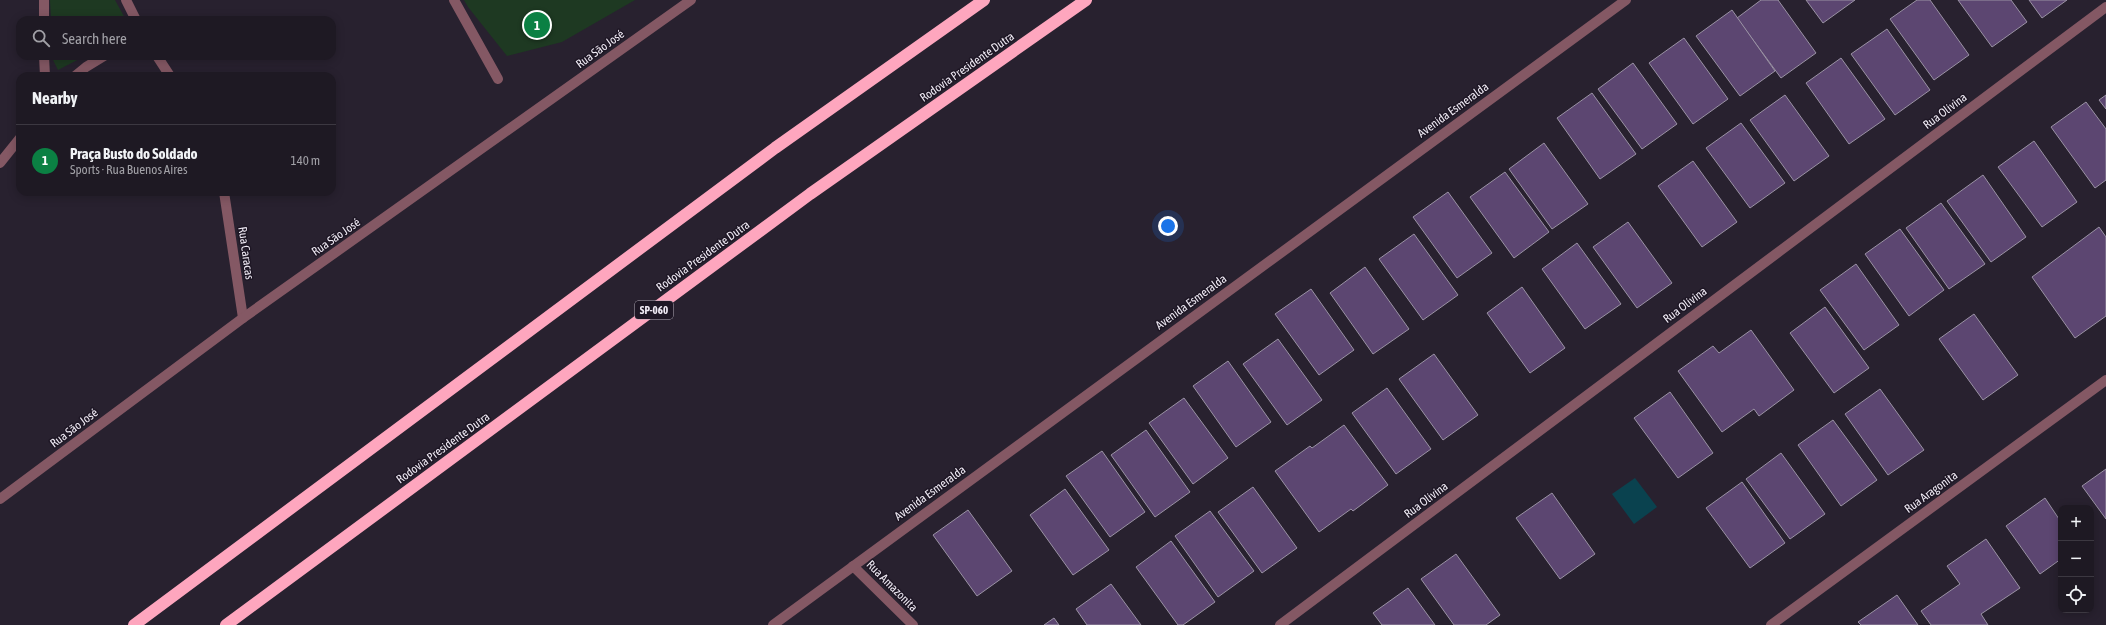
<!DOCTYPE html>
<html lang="en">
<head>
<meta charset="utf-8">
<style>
  :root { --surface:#1e1923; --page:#2b2630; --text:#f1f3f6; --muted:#a1a0a6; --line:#3c3841; --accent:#0b8043 }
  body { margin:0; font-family:"Asap Condensed",sans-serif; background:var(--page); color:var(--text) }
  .controls { position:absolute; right:12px; bottom:12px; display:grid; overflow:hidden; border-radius:8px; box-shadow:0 2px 10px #0003 }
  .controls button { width:36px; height:36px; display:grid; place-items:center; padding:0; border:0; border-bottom:1px solid var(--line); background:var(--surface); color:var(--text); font:20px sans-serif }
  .you { position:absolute; left:1168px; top:226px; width:14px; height:14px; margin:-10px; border:3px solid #fff; border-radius:50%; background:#1a73e8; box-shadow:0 0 0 6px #1a73e833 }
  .badge { display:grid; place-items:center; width:26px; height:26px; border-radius:50%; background:var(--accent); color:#fff; font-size:13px; font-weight:700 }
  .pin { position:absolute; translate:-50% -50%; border:2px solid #fff; box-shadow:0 1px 4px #0006 }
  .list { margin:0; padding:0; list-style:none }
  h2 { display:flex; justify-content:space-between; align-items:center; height:52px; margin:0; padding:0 16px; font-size:17px }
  h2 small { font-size:13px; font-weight:400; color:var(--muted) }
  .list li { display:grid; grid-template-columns:26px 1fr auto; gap:12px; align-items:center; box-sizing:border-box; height:72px; padding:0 16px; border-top:1px solid var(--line) }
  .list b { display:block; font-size:15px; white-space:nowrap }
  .list p { margin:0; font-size:13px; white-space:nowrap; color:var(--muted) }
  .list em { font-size:13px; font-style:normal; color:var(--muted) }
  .icon { flex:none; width:22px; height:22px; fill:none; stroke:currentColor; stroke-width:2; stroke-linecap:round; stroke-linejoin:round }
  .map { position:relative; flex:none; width:2106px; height:625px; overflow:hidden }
  .search { position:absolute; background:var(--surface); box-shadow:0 2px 10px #0003; left:16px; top:16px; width:320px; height:44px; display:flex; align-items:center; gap:10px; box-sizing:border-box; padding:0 14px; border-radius:12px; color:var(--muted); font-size:15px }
  .panel { position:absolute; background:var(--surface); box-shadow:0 2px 10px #0003; left:16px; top:72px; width:320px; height:124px; border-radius:12px }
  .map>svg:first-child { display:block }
  .green { fill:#1e3922 }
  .water { fill:#0a424f }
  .building { fill:#5c4671; stroke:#9a92a4 }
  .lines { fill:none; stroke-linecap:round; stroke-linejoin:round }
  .street { stroke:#845864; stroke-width:10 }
  .highway { stroke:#fea6be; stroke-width:12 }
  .labels { text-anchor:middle; stroke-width:3; stroke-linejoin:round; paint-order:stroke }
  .shield { fill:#1e1725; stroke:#b1abb7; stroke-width:1 }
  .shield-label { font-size:11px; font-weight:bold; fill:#f0ebf5 }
  .street-label { font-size:12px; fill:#f0ebf5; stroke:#1e1725 }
</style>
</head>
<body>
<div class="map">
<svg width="2106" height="625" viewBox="0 0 2106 625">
  <rect width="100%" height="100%" fill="#28212f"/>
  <g class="green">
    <polygon points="50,0 115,0 126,20 51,20"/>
    <polygon points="464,0 635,0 562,42 507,56 468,7"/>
    <polygon points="51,56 85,56 58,70"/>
  </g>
  <polygon class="water" points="1635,478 1657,507 1634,524 1612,494"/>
  <g class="building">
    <polygon points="1761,0 1778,0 1816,53 1781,78 1737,18"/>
    <polygon points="1806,0 1855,0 1823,23"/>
    <polygon points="1917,0 1930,0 1969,55 1934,80 1890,19"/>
    <polygon points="1958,0 2011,0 2027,22 1992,47"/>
    <polygon points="2029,0 2067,0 2042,18"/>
    <polygon points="1732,10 1775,71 1740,96 1696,36"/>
    <polygon points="1887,29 1930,90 1895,115 1851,54"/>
    <polygon points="1684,38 1728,99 1693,124 1649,63"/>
    <polygon points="1841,58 1885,119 1849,144 1806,83"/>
    <polygon points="1633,63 1677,124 1642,149 1598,89"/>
    <polygon points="1592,93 1636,154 1600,179 1557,118"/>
    <polygon points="1785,95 1829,156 1794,181 1750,120"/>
    <polygon points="2106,95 2106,109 2099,100"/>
    <polygon points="2086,102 2106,129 2106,180 2095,188 2051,127"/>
    <polygon points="1741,123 1785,183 1750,208 1706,148"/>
    <polygon points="2034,141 2077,202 2042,227 1998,167"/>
    <polygon points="1544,143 1588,204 1552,229 1509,169"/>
    <polygon points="1693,161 1737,222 1702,247 1658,186"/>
    <polygon points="1505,172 1549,232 1514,258 1470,197"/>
    <polygon points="1983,175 2026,237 1991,262 1947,201"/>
    <polygon points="1448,192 1492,253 1457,278 1413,217"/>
    <polygon points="1941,203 1985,264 1949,289 1906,228"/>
    <polygon points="1628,222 1672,283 1637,308 1593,247"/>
    <polygon points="2099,227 2106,237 2106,316 2075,338 2032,277"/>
    <polygon points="1900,229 1944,290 1909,316 1865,254"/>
    <polygon points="1414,234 1458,295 1423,320 1379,259"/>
    <polygon points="1577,243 1621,304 1585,329 1542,269"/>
    <polygon points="1856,264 1899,325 1864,350 1820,290"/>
    <polygon points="1365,267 1409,329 1373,354 1330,293"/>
    <polygon points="1522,287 1565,348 1530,373 1487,313"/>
    <polygon points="1311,289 1354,350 1319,375 1275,314"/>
    <polygon points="1825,307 1869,368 1834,393 1790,333"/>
    <polygon points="1974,314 2018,375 1983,400 1939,339"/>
    <polygon points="1751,330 1794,390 1759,416 1754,409 1722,432 1678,371 1713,346 1719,353"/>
    <polygon points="1278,339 1322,400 1287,425 1243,364"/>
    <polygon points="1434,354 1478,415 1443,440 1399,379"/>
    <polygon points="1228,361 1271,422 1236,447 1193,386"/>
    <polygon points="1387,388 1431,449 1396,474 1352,413"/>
    <polygon points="1880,389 1924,450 1888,475 1845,414"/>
    <polygon points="1670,392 1713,453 1678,478 1634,418"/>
    <polygon points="1184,398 1228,458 1193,484 1149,423"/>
    <polygon points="1833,420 1877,480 1841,506 1798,445"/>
    <polygon points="1344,425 1388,485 1353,511 1351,509 1319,532 1275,471 1310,446 1312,448"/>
    <polygon points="1146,430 1190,492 1155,517 1111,455"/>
    <polygon points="1102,451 1145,512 1110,537 1066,476"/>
    <polygon points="1781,453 1825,514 1790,539 1746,479"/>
    <polygon points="2106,469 2106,519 2082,486"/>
    <polygon points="1742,482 1785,543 1750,568 1706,508"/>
    <polygon points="1253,487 1297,548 1262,573 1218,512"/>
    <polygon points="1065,489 1109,550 1073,575 1030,515"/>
    <polygon points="1552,493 1595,554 1560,579 1516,518"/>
    <polygon points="2045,498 2061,522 2061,559 2040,574 2006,526"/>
    <polygon points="968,510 1012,571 977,596 933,535"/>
    <polygon points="1210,511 1254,571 1218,597 1175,536"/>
    <polygon points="1986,539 2020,588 1981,614 1988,625 1931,625 1921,611 1960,584 1947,566"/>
    <polygon points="1171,541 1215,602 1183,625 1178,625 1136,567"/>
    <polygon points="1456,554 1500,615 1486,625 1454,625 1421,579"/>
    <polygon points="1111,584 1141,625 1087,625 1076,609"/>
    <polygon points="1408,588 1435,625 1382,625 1373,613"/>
    <polygon points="1897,595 1918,625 1861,625 1858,622"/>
    <polygon points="1054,618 1059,625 1044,625"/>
  </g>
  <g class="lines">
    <g class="street">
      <polyline points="126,0 136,20"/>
      <polyline points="454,0 498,79"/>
      <polyline points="44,20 44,0"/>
      <polyline points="44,56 45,76"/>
      <polyline points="157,56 170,76"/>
      <polyline points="75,76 86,67 104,56"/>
      <polyline points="0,163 20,138"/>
      <polyline points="224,192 243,318"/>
      <polyline points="0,499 243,318 691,0"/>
      <polyline points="853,566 913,625"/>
      <polyline points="773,625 1626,0"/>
      <polyline points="1280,625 2106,7"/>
      <polyline points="1771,625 2106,380"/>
    </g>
    <g class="highway">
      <polyline points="134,625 775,148 984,0"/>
      <polyline points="226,625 810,194 1086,0"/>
    </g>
  </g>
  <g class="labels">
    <rect class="shield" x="635" y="301" width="38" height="18" rx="3"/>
    <g class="shield-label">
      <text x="654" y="314">SP-060</text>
    </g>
    <g class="street-label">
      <text transform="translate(600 49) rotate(-36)" y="4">Rua São José</text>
      <text transform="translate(967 67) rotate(-35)" y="4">Rodovia Presidente Dutra</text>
      <text transform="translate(1453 110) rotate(-36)" y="4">Avenida Esmeralda</text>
      <text transform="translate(1945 111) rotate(-37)" y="4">Rua Olivina</text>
      <text transform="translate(336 237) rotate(-35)" y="4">Rua São José</text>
      <text transform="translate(246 253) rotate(82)" y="4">Rua Caracas</text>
      <text transform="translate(703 256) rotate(-36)" y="4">Rodovia Presidente Dutra</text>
      <text transform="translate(1191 302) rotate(-36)" y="4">Avenida Esmeralda</text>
      <text transform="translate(1685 305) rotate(-37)" y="4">Rua Olivina</text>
      <text transform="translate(74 428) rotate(-37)" y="4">Rua São José</text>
      <text transform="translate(443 448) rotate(-36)" y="4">Rodovia Presidente Dutra</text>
      <text transform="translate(1931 492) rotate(-36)" y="4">Rua Aragonita</text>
      <text transform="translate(930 493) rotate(-36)" y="4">Avenida Esmeralda</text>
      <text transform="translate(1426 500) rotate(-37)" y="4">Rua Olivina</text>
      <text transform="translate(892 586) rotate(45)" y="4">Rua Amazonita</text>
    </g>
  </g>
</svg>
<div class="controls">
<button>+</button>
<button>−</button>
<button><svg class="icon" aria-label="locate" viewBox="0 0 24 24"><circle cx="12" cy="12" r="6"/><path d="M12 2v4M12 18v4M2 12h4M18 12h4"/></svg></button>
</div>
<div class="you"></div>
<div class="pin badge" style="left:537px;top:25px">1</div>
<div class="search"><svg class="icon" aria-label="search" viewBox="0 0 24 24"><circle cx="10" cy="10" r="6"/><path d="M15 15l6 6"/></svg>Search here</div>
<section class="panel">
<h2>Nearby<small></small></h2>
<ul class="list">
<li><span class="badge">1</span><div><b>Praça Busto do Soldado</b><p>Sports · Rua Buenos Aires</p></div><em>140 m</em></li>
</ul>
</section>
</div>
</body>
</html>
